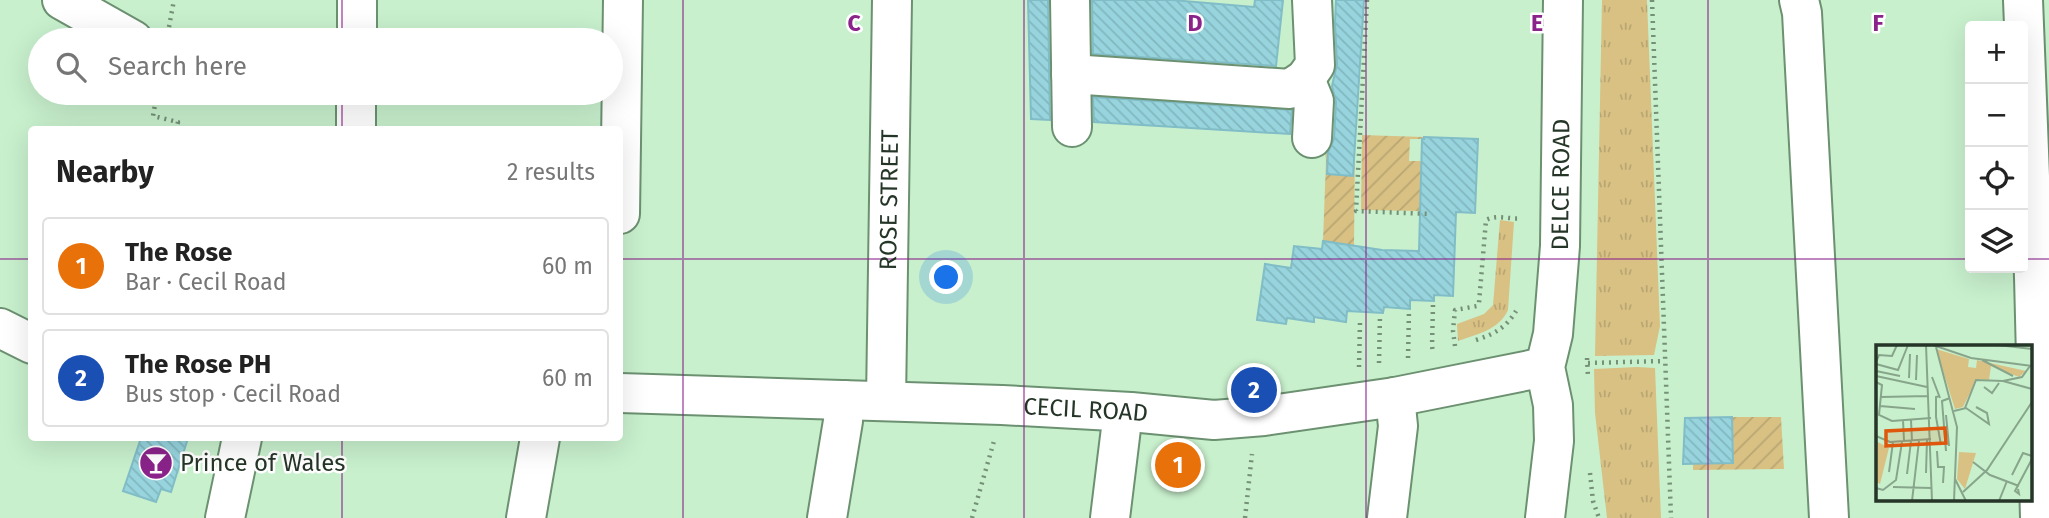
<!DOCTYPE html>
<html lang="en">
<head>
<meta charset="utf-8">
<style>
  :root { --surface:#fff; --page:#f6f6f6; --text:#222; --muted:#767676; --line:#e0e0e0; --accent:#8a238a }
  body { margin:0; font-family:"Fira Sans",sans-serif; background:var(--page); color:var(--text) }
  .controls { position:absolute; right:21px; top:21px; display:grid; overflow:hidden; border-radius:7px; box-shadow:0 7px 28px #0002 }
  .controls button { width:63px; height:63px; display:grid; place-items:center; padding:0; border:0; border-bottom:2px solid var(--line); background:var(--surface); color:var(--text); font:35px sans-serif }
  .you { position:absolute; left:947px; top:278px; width:24px; height:24px; margin:-18px; border:5px solid #fff; border-radius:50%; background:#1a73e8; box-shadow:0 0 0 10px #1a73e833 }
  .badge { display:grid; place-items:center; width:46px; height:46px; border-radius:50%; background:var(--accent); color:#fff; font-size:23px; font-weight:700 }
  .pin { position:absolute; translate:-50% -50%; border:4px solid #fff; box-shadow:0 2px 7px #0006 }
  .list { margin:0; padding:0; list-style:none }
  h2 { display:flex; justify-content:space-between; align-items:center; height:91px; margin:0; padding:0 28px; font-size:30px }
  h2 small { font-size:23px; font-weight:400; color:var(--muted) }
  .list li { display:grid; grid-template-columns:46px 1fr auto; gap:21px; align-items:center; box-sizing:border-box; height:98px; margin:0 14px 14px; padding:0 14px; border:2px solid var(--line); border-radius:7px }
  .list b { display:block; font-size:26px; white-space:nowrap }
  .list p { margin:0; font-size:23px; white-space:nowrap; color:var(--muted) }
  .list em { font-size:23px; font-style:normal; color:var(--muted) }
  .icon { flex:none; width:38px; height:38px; fill:none; stroke:currentColor; stroke-width:2; stroke-linecap:round; stroke-linejoin:round }
  .map { position:relative; flex:none; width:2049px; height:518px; overflow:hidden }
  .search { position:absolute; background:var(--surface); box-shadow:0 7px 28px #0002; left:28px; top:28px; width:595px; height:77px; display:flex; align-items:center; gap:18px; box-sizing:border-box; padding:0 24px; border-radius:38px; color:var(--muted); font-size:26px }
  .panel { position:absolute; background:var(--surface); box-shadow:0 7px 28px #0002; left:28px; top:126px; width:595px; height:315px; border-radius:7px }
  .map>svg:first-child { display:block }
  .grass { fill:url(#grass-tufts) }
  .garden { fill:url(#garden-furrows) }
  .building { fill:url(#building-back-hatch); stroke:#81bdc7; stroke-width:2 }
  .lines { fill:none; stroke-linecap:round; stroke-linejoin:round }
  .minor-casing { stroke:#6c9171; stroke-width:42 }
  .path { stroke:#749077; stroke-width:4.5; stroke-dasharray:2 5; stroke-linecap:butt }
  .minor { stroke:#fff; stroke-width:38 }
  .grid { fill:none; stroke:#8a238a; stroke-width:2; stroke-opacity:0.55 }
  .labels { text-anchor:middle; stroke-width:5; stroke-linejoin:round; paint-order:stroke }
  .street-label { font-size:24px; fill:#253527; stroke:#fff }
  .poi-label { font-size:24px; fill:#253527; stroke:#fff; text-anchor:start }
  .inset-road { fill:none; stroke:#87a58b; stroke-width:2 }
  .view { fill:#de570d; fill-opacity:0.15; stroke:#de570d; stroke-width:3.5 }
  .inset-edge { fill:none; stroke:#253527; stroke-width:3.5 }
  .grid-label { font-size:23px; text-anchor:middle; font-weight:bold; fill:#8a238a; stroke:#fff; stroke-width:5; stroke-linejoin:round; paint-order:stroke }
</style>
</head>
<body>
<div class="map">
<svg width="2049" height="518" viewBox="0 0 2049 518">
  <defs>
    <pattern id="grass-tufts" width="24" height="20" patternUnits="userSpaceOnUse" patternTransform="scale(1.75)"><rect width="24" height="20" fill="#d9c184"/><path d="M3 7l-1-3M5 7V3M7 7l1-3M15 17l-1-3M17 17v-4M19 17l1-3" fill="none" stroke="#baa672"/></pattern>
    <pattern id="garden-furrows" width="10" height="10" patternUnits="userSpaceOnUse" patternTransform="scale(1.75)"><rect width="10" height="10" fill="#d9c184"/><path d="M-1 1l2-2M0 10L10 0M9 11l2-2" fill="none" stroke="#baa672"/></pattern>
    <pattern id="building-back-hatch" width="6" height="6" patternUnits="userSpaceOnUse" patternTransform="scale(1.75)"><rect width="6" height="6" fill="#97d4de"/><path d="M-1 5l2 2M0 0l6 6M5-1l2 2" fill="none" stroke="#82b7be"/></pattern>
  </defs>
  <rect width="100%" height="100%" fill="#c8f0cd"/>
  <g class="grass">
    <polygon points="1602,0 1647,0 1660,326 1654,355 1595,356"/>
    <path d="M1500,220L1514,222L1508,310C1499,330 1477,334 1458,341L1457,324L1484,314L1493,305Z"/>
    <polygon points="1637,367 1655,368 1661,518 1607,518 1595,413 1594,369"/>
  </g>
  <g class="garden">
    <polygon points="1362,135 1424,137 1424,139 1410,139 1409,161 1422,161 1420,211 1361,210"/>
    <polygon points="1324,144 1355,145 1354,246 1323,241 1326,160"/>
    <polygon points="1732,417 1781,417 1784,469 1693,470 1693,464 1733,463"/>
  </g>
  <g class="building">
    <polygon points="1028,0 1048,0 1050,120 1031,119"/>
    <polygon points="1092,0 1172,0 1254,7 1255,0 1283,0 1276,66 1093,54"/>
    <polygon points="1336,0 1364,0 1353,176 1327,174 1328,152 1334,139 1336,102 1332,86 1337,64 1335,23"/>
    <polygon points="1093,97 1292,110 1290,134 1094,122"/>
    <polygon points="1424,137 1478,139 1475,213 1456,212 1453,296 1434,295 1434,301 1410,300 1410,309 1384,307 1383,313 1347,311 1346,322 1314,317 1314,322 1287,318 1286,324 1257,320 1265,264 1291,268 1294,246 1322,249 1323,241 1382,250 1419,251 1422,139 1424,139"/>
    <polygon points="1732,417 1733,463 1683,464 1685,418"/>
    <polygon points="141,438 188,438 171,492 161,489 156,502 123,491"/>
  </g>
  <g class="lines">
    <g class="minor-casing">
      <g id="minor">
        <polyline points="62,0 133,40"/>
        <polyline points="1070,0 1072,127"/>
        <polyline points="1799,0 1802,13 1829,518"/>
        <polyline points="2023,0 2034,277 2040,518"/>
        <polyline points="357,40 357,0"/>
        <polyline points="1071,74 1290,89 1305,79 1315,65 1312,0"/>
        <polyline points="1305,79 1314,101 1312,138"/>
        <polyline points="356,130 356,93"/>
        <polyline points="620,214 623,0"/>
        <polyline points="0,328 32,344"/>
        <path id="s1" d="M620,393L1002,405L1131,412L1214,420L1264,416L1395,397L1545,367"/>
        <path id="s2" d="M886,401L892,0"/>
        <polyline points="225,518 242,438"/>
        <polyline points="526,518 540,438"/>
        <polyline points="827,518 843,421 844,400"/>
        <polyline points="1110,518 1123,412"/>
        <polyline points="1387,518 1398,426 1395,397"/>
        <path id="s3" d="M1545,518L1554,441L1553,405L1545,367L1553,334L1560,246L1563,0"/>
      </g>
    </g>
    <g class="path">
      <polyline points="1367,0 1356,211 1431,214"/>
      <polyline points="1652,0 1671,518"/>
      <polyline points="169,27 174,0"/>
      <polyline points="157,93 153,116 178,122 176,130"/>
      <polyline points="1433,305 1432,346 1433,353"/>
      <path d="M1476,340C1494,334 1506,328 1516,311"/>
      <path d="M1455,346L1453,331L1455,310L1477,306L1479,303L1486,220C1498,214 1510,220 1522,218"/>
      <polyline points="1408,358 1409,310"/>
      <polyline points="1587,358 1588,377"/>
      <polyline points="1379,363 1380,315"/>
      <polyline points="1588,363 1665,361"/>
      <polyline points="1359,367 1360,322"/>
      <polyline points="1590,473 1593,501 1599,518"/>
      <polyline points="972,518 994,441"/>
      <polyline points="1245,518 1252,454"/>
    </g>
    <use href="#minor" class="minor"/>
  </g>
  <path class="grid" d="M342,0V40M683,0V518M1024,0V518M1366,0V518M1708,0V518M342,93V130M0,259H32M620,259H1970M2023,259H2049M342,438V518"/>
  <defs>
    <g id="bar-disc" transform="scale(1.75)"><circle r="9.5" fill="#8a238a" stroke="#fff"/><path d="M-6-5H6L.8 .8V4.5H3.5V6h-7V4.5H-.8V.8Z" fill="#fff"/></g>
  </defs>
  <g fill-rule="evenodd">
    <use href="#bar-disc" x="156" y="463"/>
  </g>
  <g class="labels">
    <g class="street-label">
      <text dy="8" stroke="none"><textPath href="#s3" startOffset="336">DELCE ROAD</textPath></text>
      <text dy="8" stroke="none"><textPath href="#s2" startOffset="201">ROSE STREET</textPath></text>
      <text dy="8" stroke="none"><textPath href="#s1" startOffset="466">CECIL ROAD</textPath></text>
    </g>
    <g class="poi-label">
      <text x="180" y="471">Prince of Wales</text>
    </g>
  </g>
  <g transform="translate(1876 345)">
    <rect width="156" height="156" fill="#c8f0cd"/>
    <path d="M60,4L93,14L92,22L100,23L101,15L150,26L143,32L115,21L113,35L101,34L87,62L79,64Z" fill="#d9c184"/>
    <path d="M0,96L13,103L4,139L0,137ZM83,107L100,108L89,144L81,134Z" fill="#d9c184"/>
    <path class="inset-road" d="M50,0L56,156M57,0L95,13L156,21M122,0L156,4M60,2L81,82L78,156M106,15L137,31M0,17L3,10L16,11L21,0M0,19L22,25L32,0M154,21L146,32L127,36L156,44M0,26L24,31M0,31L51,42M56,32L64,53M33,33L34,9M40,35L41,10M0,37L6,40L3,70L16,76L55,73M108,42L116,48L123,38M64,51L60,52V72L65,100M5,52L52,51M4,61L39,64M89,63L100,35L127,36M78,66L90,63L113,79L111,68L100,62M70,70L73,101M27,75L28,96M35,75L36,96M0,91L14,97L55,94M61,106L62,122H68L67,138M70,106L66,56L74,53M97,117L114,130L143,141M13,127L17,97M50,128L51,95M31,129L35,96M136,130L147,108L156,111M79,134L90,156M17,142L55,143M0,143L7,145L20,135L26,97M142,144L143,149L139,146L156,114M87,147L111,125L156,57M36,156L43,96M123,156L131,136"/>
    <path class="view" d="M69,83L70,98L10,101V86Z"/>
    <rect width="156" height="156" class="inset-edge"/>
  </g>
  <g class="grid-label">
    <text x="854" y="31">C</text>
    <text x="1195" y="31">D</text>
    <text x="1537" y="31">E</text>
    <text x="1878" y="31">F</text>
  </g>
</svg>
<div class="controls">
<button>+</button>
<button>−</button>
<button><svg class="icon" aria-label="locate" viewBox="0 0 24 24"><circle cx="12" cy="12" r="6"/><path d="M12 2v4M12 18v4M2 12h4M18 12h4"/></svg></button>
<button><svg class="icon" aria-label="layers" viewBox="0 0 24 24"><path d="M12 4l9 5-9 5-9-5zM3 14l9 5 9-5"/></svg></button>
</div>
<div class="you"></div>
<div class="pin badge" style="left:1178px;top:465px;background:#e8710a">1</div>
<div class="pin badge" style="left:1254px;top:390px;background:#1a4fb4">2</div>
<div class="search"><svg class="icon" aria-label="search" viewBox="0 0 24 24"><circle cx="10" cy="10" r="6"/><path d="M15 15l6 6"/></svg>Search here</div>
<section class="panel">
<h2>Nearby<small>2 results</small></h2>
<ul class="list">
<li><span class="badge" style="background:#e8710a">1</span><div><b>The Rose</b><p>Bar · Cecil Road</p></div><em>60 m</em></li>
<li><span class="badge" style="background:#1a4fb4">2</span><div><b>The Rose PH</b><p>Bus stop · Cecil Road</p></div><em>60 m</em></li>
</ul>
</section>
</div>
</body>
</html>
